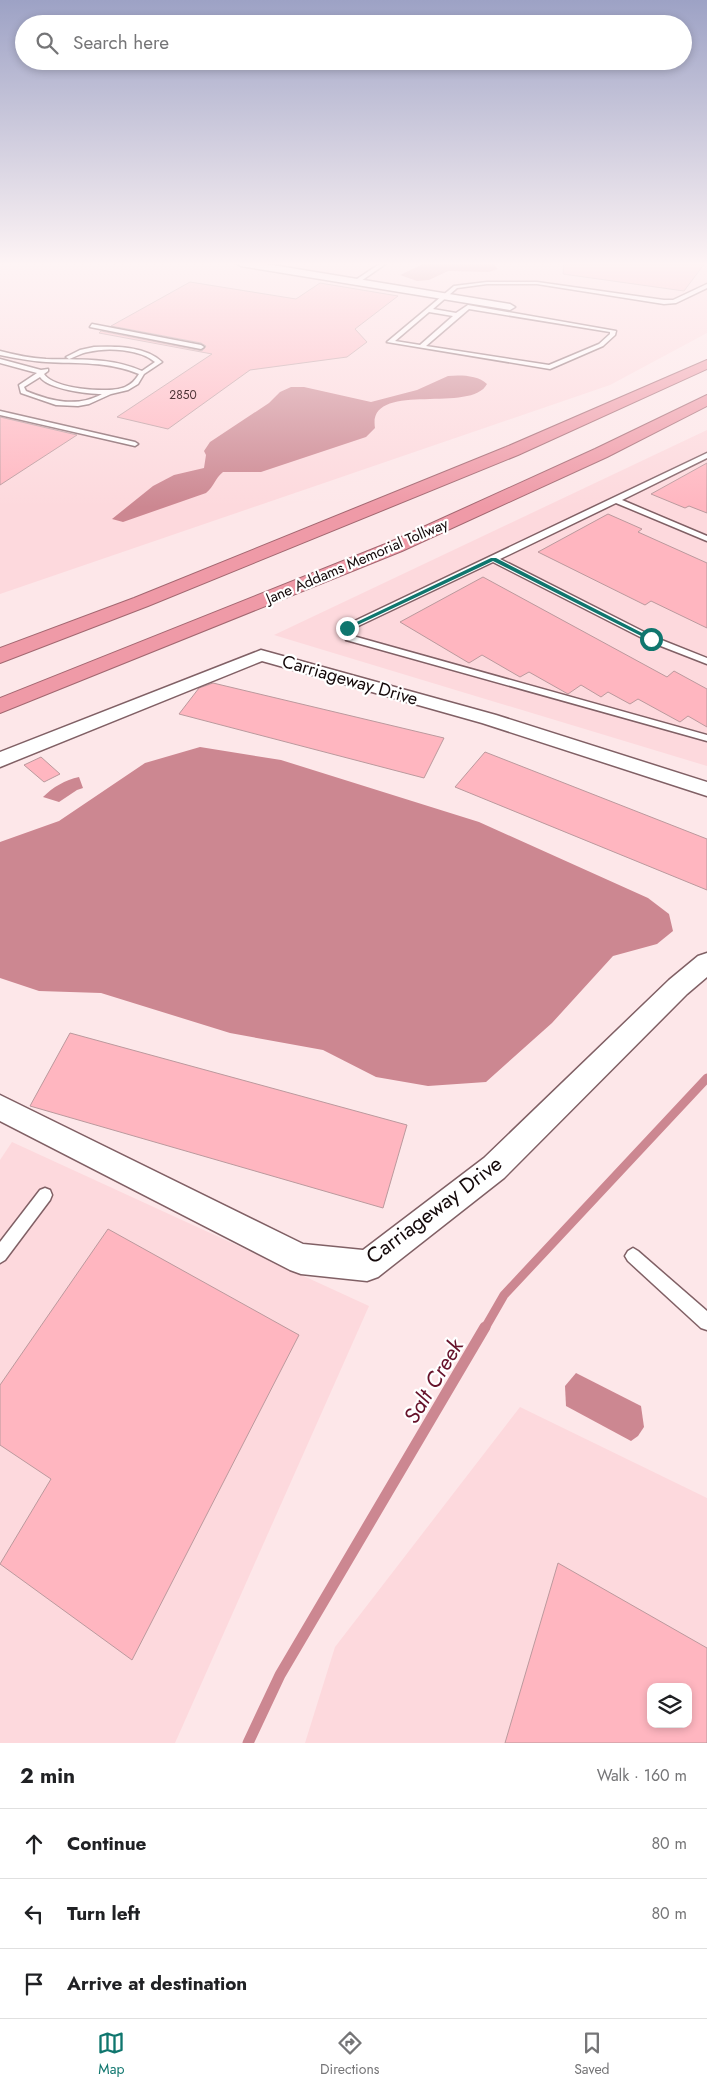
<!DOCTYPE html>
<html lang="en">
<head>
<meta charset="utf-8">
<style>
  :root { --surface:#fff; --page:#f6f6f6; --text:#202124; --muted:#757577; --line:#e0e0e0; --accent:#0f766e }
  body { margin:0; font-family:Jost,sans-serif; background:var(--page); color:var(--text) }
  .controls { position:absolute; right:15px; bottom:15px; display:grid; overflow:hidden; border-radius:10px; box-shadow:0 2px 8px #0003 }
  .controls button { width:45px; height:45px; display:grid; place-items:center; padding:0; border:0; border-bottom:1px solid var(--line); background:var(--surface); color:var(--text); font:25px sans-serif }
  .stop { position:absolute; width:15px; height:15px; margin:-11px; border:4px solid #0f766e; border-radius:50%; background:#fff }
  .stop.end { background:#0f766e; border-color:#fff; box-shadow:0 1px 5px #0008 }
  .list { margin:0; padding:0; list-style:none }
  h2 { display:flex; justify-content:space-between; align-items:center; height:65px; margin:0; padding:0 20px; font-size:21px }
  h2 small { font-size:16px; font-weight:400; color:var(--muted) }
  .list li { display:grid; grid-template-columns:32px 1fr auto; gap:15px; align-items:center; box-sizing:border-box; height:70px; padding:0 20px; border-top:1px solid var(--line) }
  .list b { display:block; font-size:19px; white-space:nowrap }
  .list em { font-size:16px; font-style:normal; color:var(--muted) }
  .icon { flex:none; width:28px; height:28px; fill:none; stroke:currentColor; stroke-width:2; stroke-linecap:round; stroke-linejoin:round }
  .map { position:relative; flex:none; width:707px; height:1743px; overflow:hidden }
  .search { position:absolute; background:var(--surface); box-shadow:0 2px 8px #0003; left:15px; right:15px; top:15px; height:55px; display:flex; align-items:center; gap:12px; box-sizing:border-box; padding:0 18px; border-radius:28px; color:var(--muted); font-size:19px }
  .sheet { height:275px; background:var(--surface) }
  nav { display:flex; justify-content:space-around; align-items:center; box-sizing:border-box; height:70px; border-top:1px solid var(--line); background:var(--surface); font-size:14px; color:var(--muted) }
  nav a { display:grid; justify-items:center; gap:2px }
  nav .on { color:var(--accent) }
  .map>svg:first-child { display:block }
  .built { fill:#fdd9dd; fill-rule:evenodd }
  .water { fill:#cc8791 }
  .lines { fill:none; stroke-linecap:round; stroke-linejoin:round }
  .stream-far1 { stroke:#cc8791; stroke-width:9 }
  .stream { stroke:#cc8791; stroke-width:11 }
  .building { fill:#ffb6c0; stroke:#bb999d; fill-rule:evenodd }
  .lane-casing { stroke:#806065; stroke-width:3 }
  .street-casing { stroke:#806065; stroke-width:3 }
  .highway-casing { stroke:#a26770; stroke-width:2 }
  .lane { fill:#fff; fill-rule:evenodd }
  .street { fill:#fff; fill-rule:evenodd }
  .highway { fill:#ef9aa7; fill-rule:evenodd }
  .route { fill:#0f766e }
  .labels { text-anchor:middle; stroke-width:4.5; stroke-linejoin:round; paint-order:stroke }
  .far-number-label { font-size:12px; fill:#4e3437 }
  .far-street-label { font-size:15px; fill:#130809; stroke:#fff }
  .street-label { font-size:18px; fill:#130809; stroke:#fff }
  .near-street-label { font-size:21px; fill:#130809; stroke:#fff }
  .near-water-label { font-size:22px; font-style:italic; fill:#66122a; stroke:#fff }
</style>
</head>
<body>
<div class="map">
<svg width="707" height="1743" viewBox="0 0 707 1743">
  <rect width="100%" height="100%" fill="#fde7e9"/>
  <g class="built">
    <polygon points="0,263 707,263 707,333 610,385 0,594"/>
    <polygon points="707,430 707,766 274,635"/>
    <polygon points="12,1142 369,1306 175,1743 0,1743 0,1160"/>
    <path d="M520,1407L707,1498V1743H305L335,1647ZM651,1687H688V1724H651Z"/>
  </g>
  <g class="water">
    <polygon points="425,263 493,263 498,269 489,272 448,271 429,280 417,281 400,275"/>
    <path d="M448,376C460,375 478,375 487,384C471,415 367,379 375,428L366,437L261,472H223C215,478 214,487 206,493L123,522L112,519L153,486L174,475L204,468L206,455L204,451L210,442L269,403L280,392L291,387H304L371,402L417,390Z"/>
    <polygon points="200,747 281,760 479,822 648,898 669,914 673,931 657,944 613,956 552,1023 486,1082 428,1086 376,1077 323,1050 230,1033 101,993 39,991 0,978 0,842 59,821 145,763"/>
    <path d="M79,777L83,788L77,790L59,802L43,797C53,787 65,780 79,777Z"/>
    <polygon points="576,1373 641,1406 644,1427 638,1436 631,1441 566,1406 565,1386"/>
  </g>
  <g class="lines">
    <polyline class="stream-far1" points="485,1328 504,1295 707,1078"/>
    <polyline class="stream" points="248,1743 280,1675 485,1327"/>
  </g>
  <g class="building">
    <polygon points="564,263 705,263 684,291 563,274"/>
    <polygon points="190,282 296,299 320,283 398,296 355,329 367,342 347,357 250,370 168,429 117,417 212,354 99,333 101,331 202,351 206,346 201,343 111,326"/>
    <polygon points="0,417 77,435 0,485"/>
    <polygon points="707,463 707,513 689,506 685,508 651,494"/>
    <polygon points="608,514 642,529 638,532 707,563 707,628 651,601 645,605 538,552"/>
    <polygon points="483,577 667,677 674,671 707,689 707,727 688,716 680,722 638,699 630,704 608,692 601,697 581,685 568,694 529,672 520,677 482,655 469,663 400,622"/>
    <polygon points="213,683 444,738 424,778 179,714 199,688"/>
    <polygon points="485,752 707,839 707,890 455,787"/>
    <polygon points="41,757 60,774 44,782 24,765"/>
    <polygon points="70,1033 407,1125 383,1208 30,1106"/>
    <polygon points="108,1229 299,1335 132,1660 0,1564 51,1479 0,1445 0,1385"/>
    <path d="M558,1563L707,1648V1743H505ZM651,1687H688V1724H651Z"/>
  </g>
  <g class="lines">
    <g class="lane-casing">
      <g id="lane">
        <polygon points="381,263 387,263 358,283 354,283 354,281"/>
        <path d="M487,282H537L664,300H673L707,284V288L676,303L664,304L537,284H487L457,288L433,309L456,313L468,305L616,331L615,335L603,346L550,369L387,342L454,286ZM469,309L610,332V334L599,344L549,365L426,346ZM429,312L453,316L420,345L395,341Z"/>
        <polygon points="92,324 201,345 204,347 201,349 90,327"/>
        <path d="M94,347C115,346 146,346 162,362L144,374L138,384L128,390L111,394L89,404L78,406L56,405L21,393L19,385L37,373L0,363V359L41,370L48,369V371L44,374C54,389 109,394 125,387C132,384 135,380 139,374C108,361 78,364 46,362C30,361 15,358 0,355V351C15,355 30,358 46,359C79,360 110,357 142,371L155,362C140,349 107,347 88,352C81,353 75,357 69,359L66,357L80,350ZM40,377C48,389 87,394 102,394C77,408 50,401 26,391L24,387Z"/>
        <polygon points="0,411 135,442 138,444 135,446 0,415"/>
        <polygon points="707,453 707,458 622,500 707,536 707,541 616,503 500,559 654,637 707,658 707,664 648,641 493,562 352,629 353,636 707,735 707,741 346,640 343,628 344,626"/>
        <polygon points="45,1188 50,1190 52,1195 50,1200 5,1260 0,1263 0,1242 40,1190"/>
        <polygon points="633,1248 638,1251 707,1311 707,1330 701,1328 628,1261 625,1256 628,1251"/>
      </g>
    </g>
    <g class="street-casing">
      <g id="street">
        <polygon points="236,263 260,263 510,304 515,307 510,310 241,266"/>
        <polygon points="261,650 496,715 707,782 707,796 482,723 262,661 0,767 0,752"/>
        <polygon points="707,953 707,977 687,994 504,1178 378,1277 367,1281 301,1274 290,1270 0,1121 0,1095 303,1244 363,1250 484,1158 669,980 698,956"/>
      </g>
    </g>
    <g class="highway-casing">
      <g id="highway">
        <polygon points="707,360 707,369 518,455 148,606 0,663 0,648 134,598 506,447"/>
        <polygon points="707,395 707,406 607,457 402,551 0,713 0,698 388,543 595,449"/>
      </g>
    </g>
    <use href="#lane" class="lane"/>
    <use href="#street" class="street"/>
    <use href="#highway" class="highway"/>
  </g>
  <linearGradient id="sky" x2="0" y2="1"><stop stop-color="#9da2c5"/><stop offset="0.52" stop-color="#fef4f5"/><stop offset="1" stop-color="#fef4f5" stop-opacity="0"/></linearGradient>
  <rect width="707" height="507" fill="url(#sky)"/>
  <polygon class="route" points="491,558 496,558 654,639 649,640 493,561 349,629 344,628"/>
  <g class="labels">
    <g class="far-number-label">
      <text x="183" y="399">2850</text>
    </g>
    <g class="far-street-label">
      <text transform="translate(357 561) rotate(-23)" y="5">Jane Addams Memorial Tollway</text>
    </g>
    <g class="street-label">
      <text transform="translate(350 680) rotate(16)" y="6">Carriageway Drive</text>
    </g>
    <g class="near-street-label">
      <text transform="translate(434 1210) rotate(-37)" y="7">Carriageway Drive</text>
    </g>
    <g class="near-water-label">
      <text transform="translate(433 1381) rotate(-59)" y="8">Salt Creek</text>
    </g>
  </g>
</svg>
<div class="controls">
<button><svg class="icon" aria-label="layers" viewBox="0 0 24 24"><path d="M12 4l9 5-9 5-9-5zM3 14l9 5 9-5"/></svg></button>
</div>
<div class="stop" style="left:651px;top:639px"></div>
<div class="stop end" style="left:347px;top:628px"></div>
<div class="search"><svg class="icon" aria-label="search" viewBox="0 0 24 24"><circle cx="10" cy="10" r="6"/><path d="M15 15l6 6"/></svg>Search here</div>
</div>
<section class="sheet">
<h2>2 min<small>Walk · 160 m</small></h2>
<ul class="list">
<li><svg class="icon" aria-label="ahead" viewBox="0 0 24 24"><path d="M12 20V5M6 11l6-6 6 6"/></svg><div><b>Continue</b></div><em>80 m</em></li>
<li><svg class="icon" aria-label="left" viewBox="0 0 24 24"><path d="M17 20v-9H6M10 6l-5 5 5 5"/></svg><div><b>Turn left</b></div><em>80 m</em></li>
<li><svg class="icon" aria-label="arrive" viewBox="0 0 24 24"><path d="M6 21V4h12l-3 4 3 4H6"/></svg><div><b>Arrive at destination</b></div></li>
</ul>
</section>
<nav>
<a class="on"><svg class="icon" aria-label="map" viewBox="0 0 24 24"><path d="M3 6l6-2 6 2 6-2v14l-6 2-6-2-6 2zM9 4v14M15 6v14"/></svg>Map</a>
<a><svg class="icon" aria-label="directions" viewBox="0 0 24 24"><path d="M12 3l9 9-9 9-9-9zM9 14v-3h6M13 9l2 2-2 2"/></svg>Directions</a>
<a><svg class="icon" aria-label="saved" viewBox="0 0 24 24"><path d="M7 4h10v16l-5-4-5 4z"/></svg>Saved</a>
</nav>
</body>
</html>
